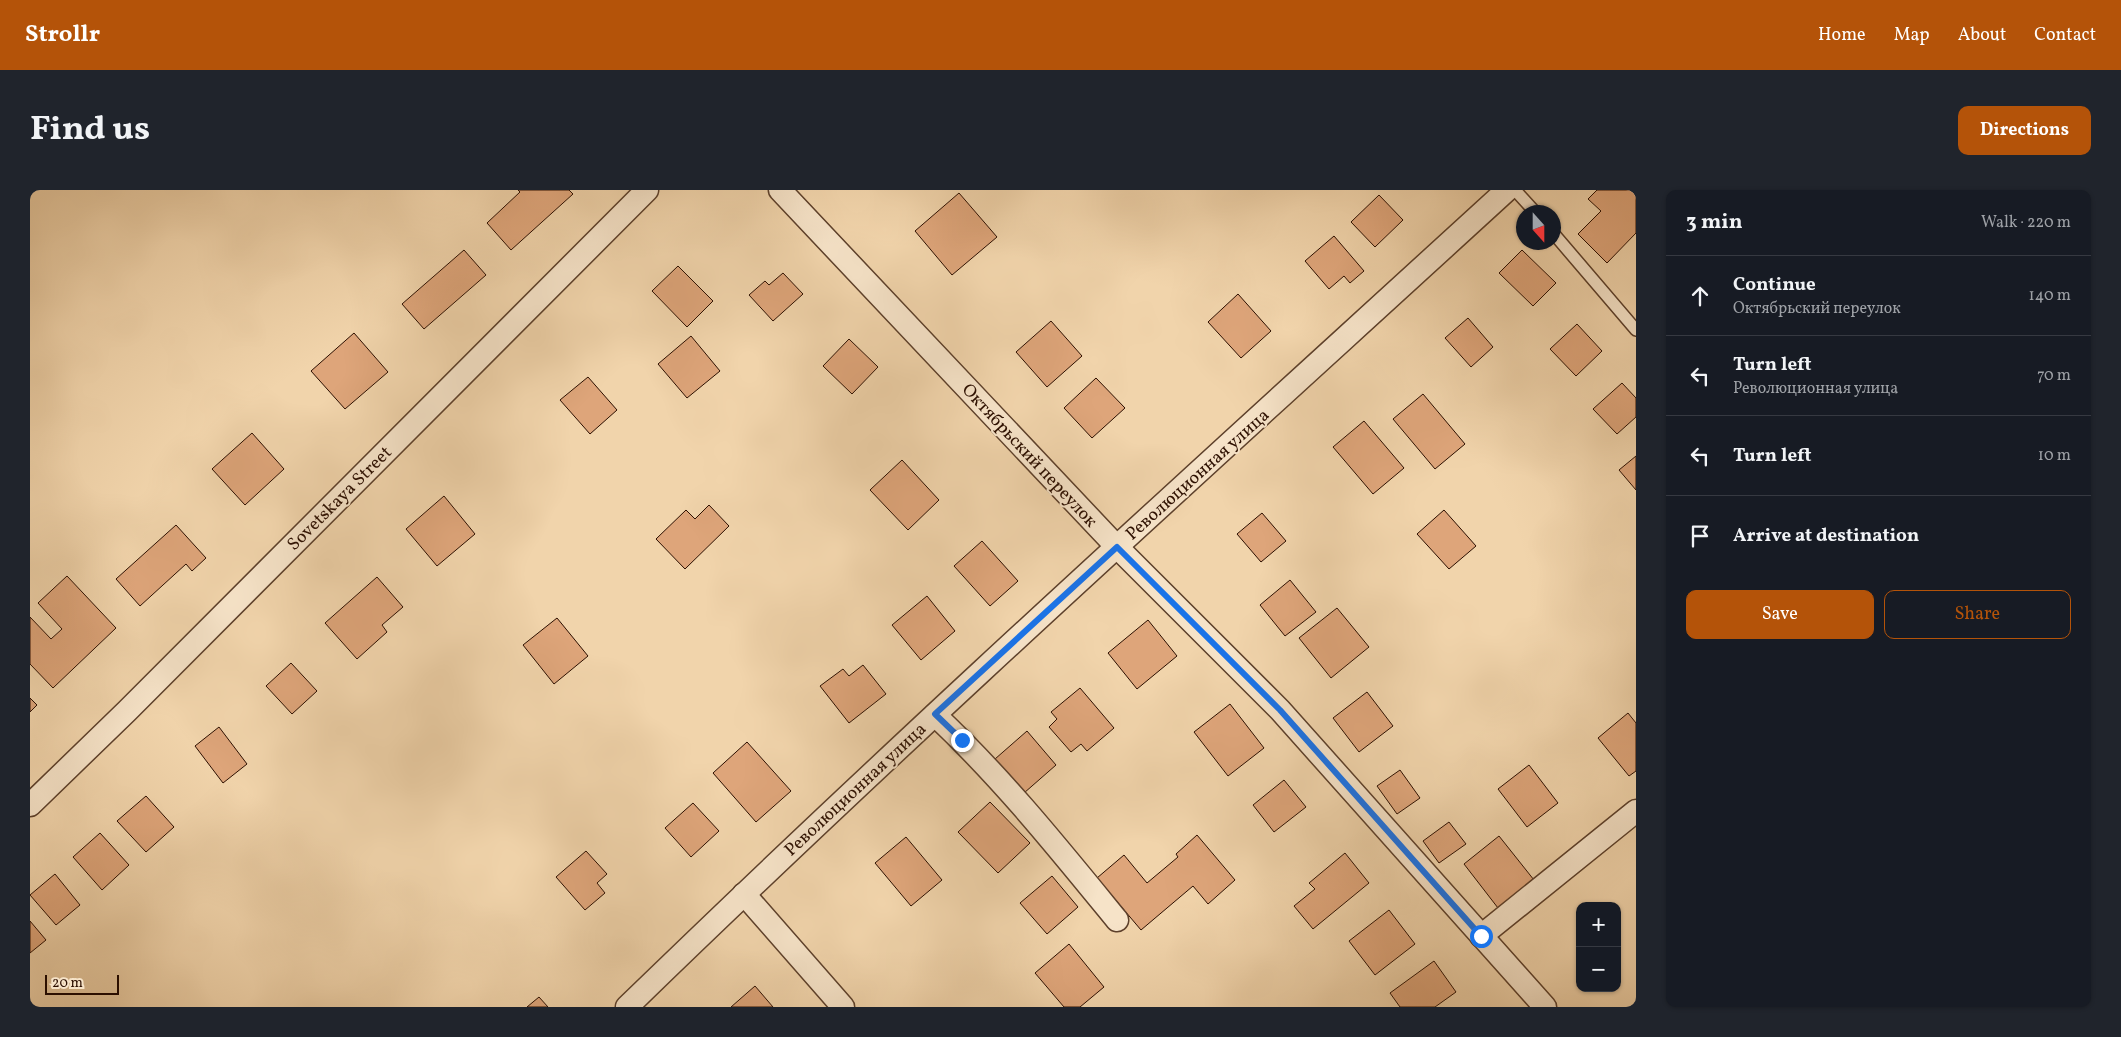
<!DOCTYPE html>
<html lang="en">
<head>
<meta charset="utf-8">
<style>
  :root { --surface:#171b24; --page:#20242c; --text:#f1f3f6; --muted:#9ea1a6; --line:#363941; --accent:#b45309 }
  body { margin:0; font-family:Vollkorn,serif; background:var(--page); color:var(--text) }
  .controls { position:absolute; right:15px; bottom:15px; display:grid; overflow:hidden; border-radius:10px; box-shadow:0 1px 4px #0004 }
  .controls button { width:45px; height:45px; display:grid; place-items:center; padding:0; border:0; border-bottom:1px solid var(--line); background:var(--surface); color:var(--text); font:25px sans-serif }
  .compass { position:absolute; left:1486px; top:15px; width:45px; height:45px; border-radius:50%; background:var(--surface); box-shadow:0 1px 4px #0004; rotate:159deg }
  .scale { position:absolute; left:15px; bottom:12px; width:74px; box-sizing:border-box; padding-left:5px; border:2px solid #2c0f00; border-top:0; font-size:14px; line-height:18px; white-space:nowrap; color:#2c0f00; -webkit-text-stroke:4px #f6e3c8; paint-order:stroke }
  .stop { position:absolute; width:15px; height:15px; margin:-11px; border:4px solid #1a73e8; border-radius:50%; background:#fff }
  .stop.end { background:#1a73e8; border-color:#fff; box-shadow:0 1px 5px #0008 }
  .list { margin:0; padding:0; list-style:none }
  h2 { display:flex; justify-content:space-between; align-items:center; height:65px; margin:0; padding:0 20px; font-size:21px }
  h2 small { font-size:16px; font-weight:400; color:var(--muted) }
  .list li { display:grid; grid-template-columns:32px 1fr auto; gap:15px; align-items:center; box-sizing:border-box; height:80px; padding:0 20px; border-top:1px solid var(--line) }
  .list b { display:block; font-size:19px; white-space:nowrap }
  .list p { margin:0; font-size:16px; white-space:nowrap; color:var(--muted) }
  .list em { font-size:16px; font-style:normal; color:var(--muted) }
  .actions { display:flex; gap:10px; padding:15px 20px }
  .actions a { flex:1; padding:11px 0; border:1px solid var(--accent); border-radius:10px; text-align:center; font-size:18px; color:var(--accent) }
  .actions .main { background:var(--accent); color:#fff }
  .icon { flex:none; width:28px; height:28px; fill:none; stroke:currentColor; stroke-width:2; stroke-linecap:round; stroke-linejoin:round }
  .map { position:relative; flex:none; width:1606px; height:817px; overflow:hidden; border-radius:10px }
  header { display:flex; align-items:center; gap:30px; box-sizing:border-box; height:70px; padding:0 25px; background:var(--accent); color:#fff }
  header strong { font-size:24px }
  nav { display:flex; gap:28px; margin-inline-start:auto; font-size:18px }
  .intro { display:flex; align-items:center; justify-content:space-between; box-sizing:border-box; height:120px; padding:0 30px }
  h1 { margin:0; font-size:35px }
  .button { padding:12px 22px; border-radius:10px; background:var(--accent); color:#fff; font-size:18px; font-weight:700 }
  main { display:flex; gap:30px; padding:0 30px }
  aside { flex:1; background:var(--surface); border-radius:10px; box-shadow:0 1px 4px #0004 }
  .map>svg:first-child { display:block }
  .building { fill:#dea57a; stroke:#2c0f00 }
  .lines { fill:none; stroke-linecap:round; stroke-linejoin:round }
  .service-casing { stroke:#5d402b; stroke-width:14 }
  .minor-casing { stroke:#5d402b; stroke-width:25 }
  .service { stroke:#f6e3c8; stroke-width:11 }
  .minor { stroke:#f6e3c8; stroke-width:22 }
  .route { stroke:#1a73e8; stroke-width:6 }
  .labels { text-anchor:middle; stroke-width:4; stroke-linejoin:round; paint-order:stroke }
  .street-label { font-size:18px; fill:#2c0f00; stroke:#f6e3c8 }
</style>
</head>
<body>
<header>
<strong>Strollr</strong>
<nav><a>Home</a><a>Map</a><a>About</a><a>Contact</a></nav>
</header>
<div class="intro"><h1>Find us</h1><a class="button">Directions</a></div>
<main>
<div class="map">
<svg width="1606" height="817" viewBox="0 0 1606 817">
  <rect width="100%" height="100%" fill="#f1d4ab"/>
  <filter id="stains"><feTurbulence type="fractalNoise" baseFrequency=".004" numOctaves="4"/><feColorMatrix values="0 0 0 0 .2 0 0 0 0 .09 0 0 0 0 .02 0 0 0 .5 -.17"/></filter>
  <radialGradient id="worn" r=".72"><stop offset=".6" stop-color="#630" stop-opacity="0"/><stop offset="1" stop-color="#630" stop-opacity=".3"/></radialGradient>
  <g class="building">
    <polygon points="488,0 539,0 543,4 481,60 457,33 490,2"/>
    <polygon points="1567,0 1606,0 1606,43 1577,73 1548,44 1571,21 1558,9"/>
    <polygon points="929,3 967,47 922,85 885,41"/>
    <polygon points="1349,5 1373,30 1345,57 1321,32"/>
    <polygon points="1304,46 1334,81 1320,93 1314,86 1299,99 1275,71"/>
    <polygon points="434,60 456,85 394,139 372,114"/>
    <polygon points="1492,60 1526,93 1503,116 1469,83"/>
    <polygon points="648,76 683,111 657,137 622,101"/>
    <polygon points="753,83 773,104 743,131 719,105 735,91 739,95"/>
    <polygon points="1208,104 1241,141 1211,168 1178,132"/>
    <polygon points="1438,128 1463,157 1441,177 1415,148"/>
    <polygon points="1021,131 1052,166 1017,197 986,162"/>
    <polygon points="1547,134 1572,161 1546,186 1520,159"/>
    <polygon points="324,143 358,182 315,219 281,181"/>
    <polygon points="661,146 690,181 657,208 628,174"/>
    <polygon points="819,149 848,177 822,204 793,176"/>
    <polygon points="558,187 587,220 560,244 530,210"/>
    <polygon points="1066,188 1095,218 1062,248 1034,218"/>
    <polygon points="1592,193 1606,208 1606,227 1587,244 1563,219"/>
    <polygon points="1393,204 1435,254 1405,279 1363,229"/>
    <polygon points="1334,231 1374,278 1343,304 1303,257"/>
    <polygon points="222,243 254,279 215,315 182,279"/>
    <polygon points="1606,266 1606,300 1589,280"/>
    <polygon points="872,270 909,310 878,340 840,300"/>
    <polygon points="414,306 445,344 407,376 376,339"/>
    <polygon points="679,315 699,336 655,379 626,349 656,320 665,329"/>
    <polygon points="1414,320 1446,356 1419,379 1387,344"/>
    <polygon points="1232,323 1256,351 1231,372 1207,344"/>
    <polygon points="146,335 176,368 162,381 156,374 110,416 86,389"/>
    <polygon points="952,351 988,391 960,416 924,376"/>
    <polygon points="37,386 86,438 23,498 0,474 0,427 21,449 32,439 8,413"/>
    <polygon points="347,387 373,417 352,435 357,442 327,469 295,433"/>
    <polygon points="1260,390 1286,422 1255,446 1230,415"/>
    <polygon points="897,406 925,441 891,470 862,435"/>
    <polygon points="1307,418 1339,457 1301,488 1269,448"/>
    <polygon points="527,428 558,466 524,494 493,455"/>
    <polygon points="1118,430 1147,466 1107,499 1078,463"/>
    <polygon points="261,473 287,501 262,524 236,496"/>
    <polygon points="833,475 856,504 819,533 790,496 813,479 819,486"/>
    <polygon points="1050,498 1084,538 1057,561 1051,554 1041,562 1019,537 1027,529 1021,522"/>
    <polygon points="1337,502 1363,536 1329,562 1303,528"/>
    <polygon points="0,508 7,515 0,522"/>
    <polygon points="1200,514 1234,558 1198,586 1164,542"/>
    <polygon points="1598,523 1606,533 1606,581 1599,586 1568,548"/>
    <polygon points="189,537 217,574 193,593 165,556"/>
    <polygon points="997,541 1026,575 994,603 965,569"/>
    <polygon points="717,552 761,601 726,632 683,583"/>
    <polygon points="1499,575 1528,613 1497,637 1468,599"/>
    <polygon points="1370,580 1390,608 1367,624 1347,596"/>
    <polygon points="1254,590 1276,617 1244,642 1223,615"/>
    <polygon points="116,606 144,637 116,662 87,631"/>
    <polygon points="960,612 1000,653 968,683 928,642"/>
    <polygon points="663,613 689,641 661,667 635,638"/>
    <polygon points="1419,632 1436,654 1409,673 1393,651"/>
    <polygon points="70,643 99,675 72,700 43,667"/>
    <polygon points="1167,645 1205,690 1178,714 1163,696 1111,740 1067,688 1094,665 1117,693 1148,667 1146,664"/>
    <polygon points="1469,646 1504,690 1468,718 1434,674"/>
    <polygon points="876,647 912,690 881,716 845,673"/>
    <polygon points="556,661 577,684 567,693 575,703 555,720 526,687"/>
    <polygon points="1315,663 1339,693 1283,739 1264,716 1285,699 1279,693"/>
    <polygon points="25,684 50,715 26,735 0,705"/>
    <polygon points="1022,686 1048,717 1017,744 990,713"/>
    <polygon points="1359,720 1385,754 1345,785 1319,751"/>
    <polygon points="0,731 16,750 0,763"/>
    <polygon points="1039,754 1074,797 1050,817 1034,817 1005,783"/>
    <polygon points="1404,771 1426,802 1405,817 1370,817 1360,803"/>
    <polygon points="725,796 743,817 701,817"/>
    <polygon points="509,807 518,817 497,817"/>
  </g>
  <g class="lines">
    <g class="service-casing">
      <g id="service">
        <polyline points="1485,0 1505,22"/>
        <polyline points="1524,44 1606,140"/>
      </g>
    </g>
    <g class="minor-casing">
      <g id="minor">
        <polyline points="750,0 1087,357 1250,520 1515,817"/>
        <path d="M905,525C972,588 1029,659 1087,730"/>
        <polyline points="0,615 97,521 617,0"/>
        <polyline points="714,704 813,817"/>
        <polyline points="1451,746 1606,621"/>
        <path d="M597,817C884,538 1182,270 1477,0"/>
      </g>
    </g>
    <use href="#service" class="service"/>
    <use href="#minor" class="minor"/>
  </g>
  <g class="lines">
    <polyline class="route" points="932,550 905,524 1087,357 1250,520 1451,746"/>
  </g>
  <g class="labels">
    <g class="street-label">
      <text transform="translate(1000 265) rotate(47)" y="6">Октябрьский переулок</text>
      <text transform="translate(1167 284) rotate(-42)" y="6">Революционная улица</text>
      <text transform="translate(309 308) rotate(-45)" y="6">Sovetskaya Street</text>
      <text transform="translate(825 599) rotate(-43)" y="6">Революционная улица</text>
    </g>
  </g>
  <rect width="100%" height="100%" filter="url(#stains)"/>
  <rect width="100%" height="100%" fill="url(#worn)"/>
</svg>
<div class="controls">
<button>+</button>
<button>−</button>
</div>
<svg class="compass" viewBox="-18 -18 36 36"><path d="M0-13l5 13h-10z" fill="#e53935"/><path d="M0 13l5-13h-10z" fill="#9ea1a6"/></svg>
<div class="scale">20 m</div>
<div class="stop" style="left:1451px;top:746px"></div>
<div class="stop end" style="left:932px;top:550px"></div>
</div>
<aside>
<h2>3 min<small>Walk · 220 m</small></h2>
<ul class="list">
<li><svg class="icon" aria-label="ahead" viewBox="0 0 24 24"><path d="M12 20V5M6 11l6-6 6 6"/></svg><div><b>Continue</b><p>Октябрьский переулок</p></div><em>140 m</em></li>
<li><svg class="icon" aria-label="left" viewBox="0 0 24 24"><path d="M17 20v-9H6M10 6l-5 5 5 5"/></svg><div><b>Turn left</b><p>Революционная улица</p></div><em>70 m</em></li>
<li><svg class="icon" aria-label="left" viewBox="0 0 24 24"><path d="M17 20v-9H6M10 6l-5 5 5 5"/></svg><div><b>Turn left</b></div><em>10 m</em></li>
<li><svg class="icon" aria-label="arrive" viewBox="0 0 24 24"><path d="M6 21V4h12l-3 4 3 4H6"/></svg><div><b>Arrive at destination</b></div></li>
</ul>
<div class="actions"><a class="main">Save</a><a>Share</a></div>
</aside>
</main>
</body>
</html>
